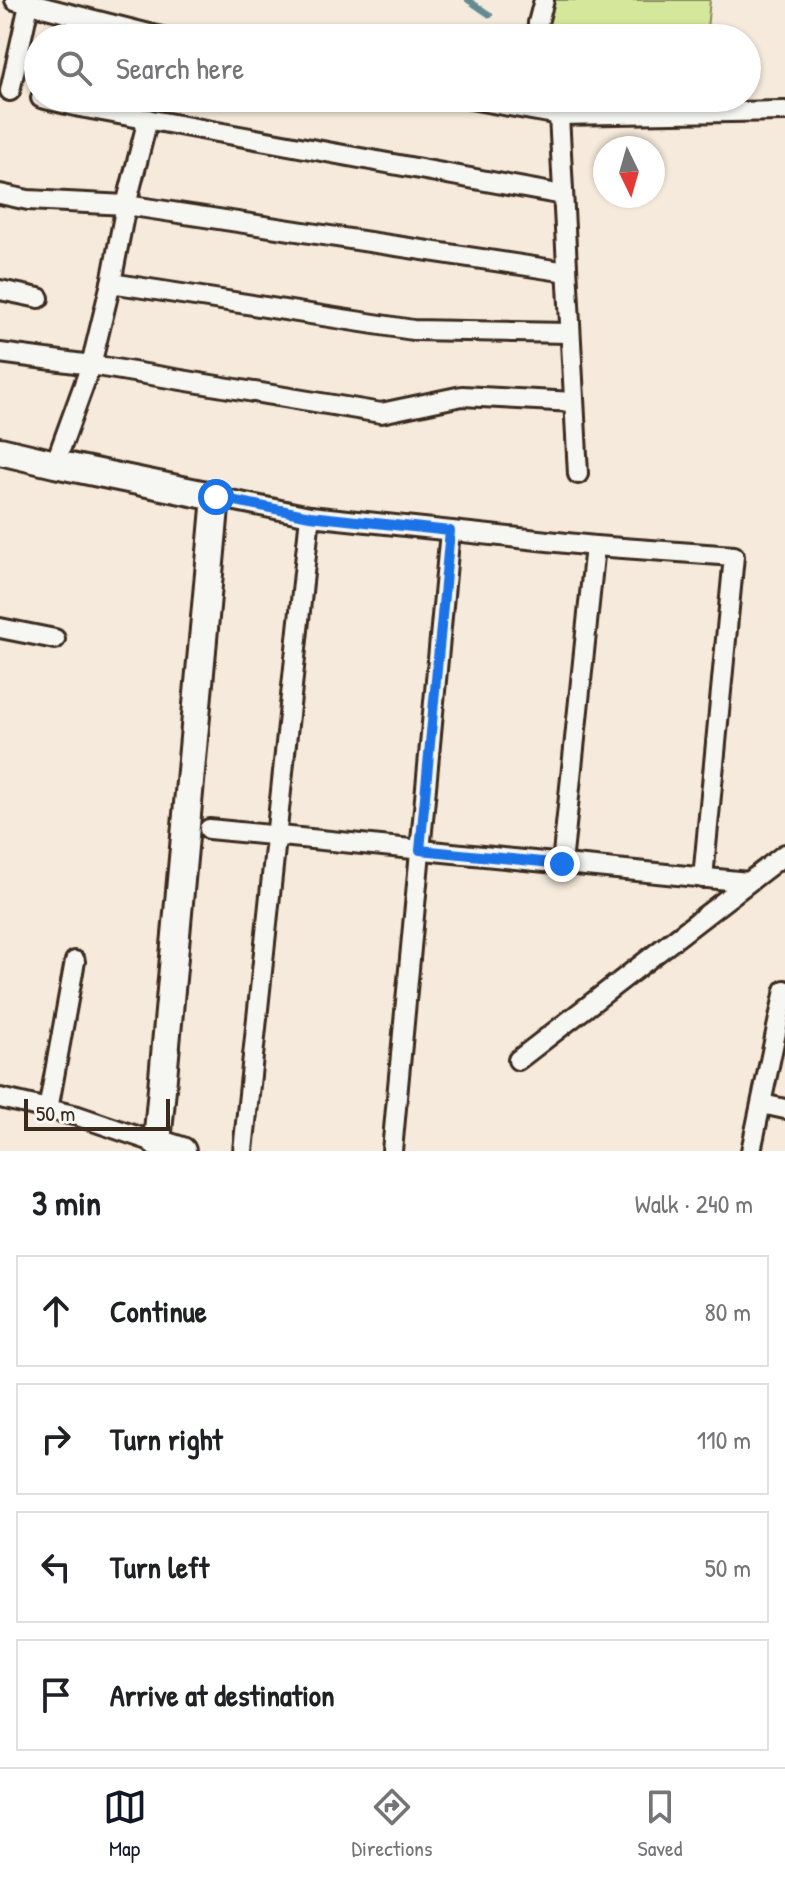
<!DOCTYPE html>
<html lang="en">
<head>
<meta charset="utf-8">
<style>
  :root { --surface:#fff; --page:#f2f2f2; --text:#202124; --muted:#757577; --line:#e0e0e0; --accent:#111827 }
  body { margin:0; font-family:"Patrick Hand",sans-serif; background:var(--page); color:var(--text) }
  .compass { position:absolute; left:593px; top:136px; width:72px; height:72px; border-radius:50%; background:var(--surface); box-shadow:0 2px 6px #0004; rotate:175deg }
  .scale { position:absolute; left:24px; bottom:20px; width:146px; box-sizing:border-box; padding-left:8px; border:4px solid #3b2a1e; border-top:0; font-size:22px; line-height:28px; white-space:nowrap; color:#3b2a1e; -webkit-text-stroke:6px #f6f6f2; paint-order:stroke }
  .stop { position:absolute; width:24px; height:24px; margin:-18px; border:6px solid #1a73e8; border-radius:50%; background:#fff }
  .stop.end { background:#1a73e8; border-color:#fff; box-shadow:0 2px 8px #0008 }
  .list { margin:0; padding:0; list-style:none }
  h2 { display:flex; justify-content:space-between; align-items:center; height:104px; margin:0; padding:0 32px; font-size:34px }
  h2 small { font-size:26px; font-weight:400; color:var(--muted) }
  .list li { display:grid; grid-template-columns:52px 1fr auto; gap:24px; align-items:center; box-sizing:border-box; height:112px; margin:0 16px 16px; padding:0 16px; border:2px solid var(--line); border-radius:0px }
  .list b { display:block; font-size:30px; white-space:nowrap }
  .list em { font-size:26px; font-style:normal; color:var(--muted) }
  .icon { flex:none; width:44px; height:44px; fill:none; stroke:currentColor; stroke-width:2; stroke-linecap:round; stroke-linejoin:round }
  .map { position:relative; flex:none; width:785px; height:1151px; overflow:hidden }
  .search { position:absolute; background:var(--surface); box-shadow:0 2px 6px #0004; left:24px; right:24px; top:24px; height:88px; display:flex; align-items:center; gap:20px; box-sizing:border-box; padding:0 28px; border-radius:44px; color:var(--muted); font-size:30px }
  .sheet { height:616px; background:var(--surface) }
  nav { display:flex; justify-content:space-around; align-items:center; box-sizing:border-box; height:112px; border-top:2px solid var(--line); background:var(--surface); font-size:22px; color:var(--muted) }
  nav a { display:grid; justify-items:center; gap:4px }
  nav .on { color:var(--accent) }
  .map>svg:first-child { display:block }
  .green { fill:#d4e79b; stroke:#88885c; stroke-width:2 }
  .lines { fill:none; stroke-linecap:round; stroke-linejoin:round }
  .stream { stroke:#648b92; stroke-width:6 }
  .minor-casing { stroke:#3b2a1e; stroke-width:24 }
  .secondary-casing { stroke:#3b2a1e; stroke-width:32 }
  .minor { stroke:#f6f6f2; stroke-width:18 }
  .secondary { stroke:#f6f6f2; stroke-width:26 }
  .route { stroke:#1a73e8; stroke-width:10 }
</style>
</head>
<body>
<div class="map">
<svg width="785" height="1151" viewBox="0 0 785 1151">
  <rect width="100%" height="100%" fill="#f5eadb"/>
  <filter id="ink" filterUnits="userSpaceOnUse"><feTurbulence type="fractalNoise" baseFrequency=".0125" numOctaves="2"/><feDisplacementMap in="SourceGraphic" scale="16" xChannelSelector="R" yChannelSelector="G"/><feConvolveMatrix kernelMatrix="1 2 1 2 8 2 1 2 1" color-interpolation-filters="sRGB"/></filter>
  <g filter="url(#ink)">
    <g class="green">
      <polygon points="552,0 710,0 706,38 546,38 546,20"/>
      <polygon points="544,98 701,98 700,106 544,107"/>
    </g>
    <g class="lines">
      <polyline class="stream" points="468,0 490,15"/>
      <g class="minor-casing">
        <g id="minor">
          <polyline points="15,0 165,38"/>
          <polyline points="537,38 538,23 544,0"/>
          <polyline points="10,91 30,0"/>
          <polyline points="41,98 80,107 563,195"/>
          <polyline points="465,98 559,115 785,111"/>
          <polyline points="559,115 578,474"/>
          <polyline points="0,194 28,200 126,205 567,272"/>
          <polyline points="111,283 413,330 570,333"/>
          <polyline points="0,290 39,298"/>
          <polyline points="0,353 91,365 381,413 462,396 574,402"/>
          <polyline points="55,464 91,365 111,283 126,205 148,119"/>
          <polyline points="216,497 310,516 595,546 734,556 703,878"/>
          <polyline points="0,628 55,639"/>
          <polyline points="209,829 748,882"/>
          <polyline points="562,864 595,546"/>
          <polyline points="518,1060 785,854"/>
          <polyline points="0,1098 78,1116 157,1143"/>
          <polyline points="762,1104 785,1109"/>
          <polyline points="48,1110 75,961"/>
          <polyline points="243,1151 310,516"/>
          <polyline points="392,1151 450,531"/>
          <polyline points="751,1151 785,990"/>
        </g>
      </g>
      <g class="secondary-casing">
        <polyline id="secondary" points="0,451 55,464 216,497 157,1143 182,1151"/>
      </g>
      <use href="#minor" class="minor"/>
      <use href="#secondary" class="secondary"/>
    </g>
  </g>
  <g class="lines" filter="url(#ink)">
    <polyline class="route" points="216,497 310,516 450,531 420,850 562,864"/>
  </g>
</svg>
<svg class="compass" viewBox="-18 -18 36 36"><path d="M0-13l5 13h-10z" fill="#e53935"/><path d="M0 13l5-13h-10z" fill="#757577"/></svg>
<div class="scale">50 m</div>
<div class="stop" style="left:216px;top:497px"></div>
<div class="stop end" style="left:562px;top:864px"></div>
<div class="search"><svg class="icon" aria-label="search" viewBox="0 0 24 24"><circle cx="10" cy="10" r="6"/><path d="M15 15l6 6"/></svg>Search here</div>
</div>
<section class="sheet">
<h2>3 min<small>Walk · 240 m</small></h2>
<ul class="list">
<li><svg class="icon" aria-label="ahead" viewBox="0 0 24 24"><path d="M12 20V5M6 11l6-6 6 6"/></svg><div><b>Continue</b></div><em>80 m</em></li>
<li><svg class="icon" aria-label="right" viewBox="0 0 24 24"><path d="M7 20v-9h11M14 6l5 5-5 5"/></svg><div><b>Turn right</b></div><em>110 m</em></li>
<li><svg class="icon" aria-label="left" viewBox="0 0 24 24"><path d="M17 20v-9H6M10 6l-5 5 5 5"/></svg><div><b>Turn left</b></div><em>50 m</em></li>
<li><svg class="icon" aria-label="arrive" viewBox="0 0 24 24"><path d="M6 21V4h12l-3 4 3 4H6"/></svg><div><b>Arrive at destination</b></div></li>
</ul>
</section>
<nav>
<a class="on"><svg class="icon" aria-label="map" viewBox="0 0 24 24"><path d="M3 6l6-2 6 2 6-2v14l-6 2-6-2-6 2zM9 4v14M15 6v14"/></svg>Map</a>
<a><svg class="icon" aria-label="directions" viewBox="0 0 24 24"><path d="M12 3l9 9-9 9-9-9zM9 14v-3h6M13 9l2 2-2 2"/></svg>Directions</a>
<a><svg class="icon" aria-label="saved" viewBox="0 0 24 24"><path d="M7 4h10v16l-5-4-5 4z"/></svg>Saved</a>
</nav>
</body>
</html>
